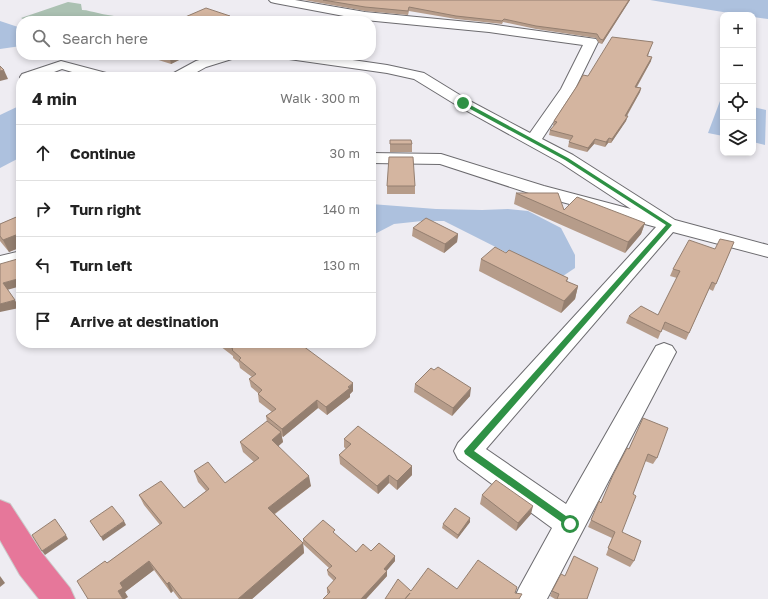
<!DOCTYPE html>
<html lang="en">
<head>
<meta charset="utf-8">
<style>
  :root { --surface:#fff; --page:#f6f6f6; --text:#222; --muted:#767676; --line:#e0e0e0 }
  body { margin:0; font-family:"Golos Text",sans-serif; background:var(--page); color:var(--text) }
  .controls { position:absolute; right:12px; top:12px; display:grid; overflow:hidden; border-radius:8px; box-shadow:0 2px 6px #0003 }
  .controls button { width:36px; height:36px; display:grid; place-items:center; padding:0; border:0; border-bottom:1px solid var(--line); background:var(--surface); color:var(--text); font:20px sans-serif }
  .stop { position:absolute; width:12px; height:12px; margin:-9px; border:3px solid #2f9145; border-radius:50%; background:#fff }
  .stop.end { background:#2f9145; border-color:#fff; box-shadow:0 1px 4px #0008 }
  .list { margin:0; padding:0; list-style:none }
  h2 { display:flex; justify-content:space-between; align-items:center; height:52px; margin:0; padding:0 16px; font-size:17px }
  h2 small { font-size:13px; font-weight:400; color:var(--muted) }
  .list li { display:grid; grid-template-columns:26px 1fr auto; gap:12px; align-items:center; box-sizing:border-box; height:56px; padding:0 16px; border-top:1px solid var(--line) }
  .list b { display:block; font-size:15px; white-space:nowrap }
  .list em { font-size:13px; font-style:normal; color:var(--muted) }
  .icon { flex:none; width:22px; height:22px; fill:none; stroke:currentColor; stroke-width:2; stroke-linecap:round; stroke-linejoin:round }
  .map { position:relative; flex:none; width:768px; height:599px; overflow:hidden }
  .search { position:absolute; background:var(--surface); box-shadow:0 2px 6px #0003; left:16px; top:16px; width:360px; height:44px; display:flex; align-items:center; gap:10px; box-sizing:border-box; padding:0 14px; border-radius:16px; color:var(--muted); font-size:15px }
  .panel { position:absolute; background:var(--surface); box-shadow:0 2px 6px #0003; left:16px; top:72px; width:360px; height:276px; border-radius:16px }
  .map>svg:first-child { display:block }
  .green { fill:#abc1b2 }
  .water { fill:#adc1de }
  .lines { fill:none; stroke-linecap:round; stroke-linejoin:round }
  .minor-casing { stroke:#6c6b6f; stroke-width:2 }
  .highway-casing { stroke:#cbcbcb; stroke-width:2 }
  .minor { fill:#fff; fill-rule:evenodd }
  .highway { fill:#e6779a; fill-rule:evenodd }
  .wall { fill:#b69c8a }
  .shaded-wall { fill:#947f70 }
  .building { fill:#d4b5a0; stroke:#947f70 }
  .route { fill:#2f9145 }
</style>
</head>
<body>
<div class="map">
<svg width="768" height="599" viewBox="0 0 768 599">
  <rect width="100%" height="100%" fill="#eeecf2"/>
  <path class="green" d="M68,2L81,4L82,10C88,10 92,12 98,13C105,15 111,15 118,17L101,21H27L21,18Z"/>
  <g class="water">
    <polygon points="650,0 768,0 768,19 753,17 753,15 741,15"/>
    <polygon points="0,21 21,28 21,46 0,49"/>
    <polygon points="720,101 723,101 723,136 708,133"/>
    <polygon points="21,105 21,157 0,168 0,115"/>
    <polygon points="753,107 766,110 765,145 753,142"/>
    <polygon points="371,204 436,209 482,210 508,209 528,211 561,228 575,255 575,268 563,276 539,269 444,221 422,221 394,224 371,236"/>
  </g>
  <g class="lines">
    <g class="minor-casing">
      <g id="minor">
        <polygon points="269,0 295,0 365,12 489,24 596,39 598,42 575,89 542,139 573,155 675,220 768,245 768,257 673,232 486,449 566,504 656,346 664,343 672,346 676,352 547,599 514,599 519,588 552,528 458,459 454,451 458,443 656,227 532,194 440,164 371,163 371,153 441,154 544,186 631,209 561,163 458,106 414,79 387,73 289,59 284,58 282,55 318,55 387,65 424,73 468,100 530,133 561,89 583,45 489,32 365,20 275,3 271,2"/>
        <polygon points="216,55 237,55 235,58 206,67 188,77 170,77 172,74 196,61"/>
        <polygon points="61,61 110,74 112,77 89,77 62,69 41,77 21,77 21,79 20,77 22,74"/>
        <polygon points="21,251 21,265 0,270 0,256"/>
      </g>
    </g>
    <g class="highway-casing">
      <polygon id="highway" points="0,500 10,504 42,553 70,588 75,599 39,599 20,575 0,540"/>
    </g>
    <use href="#minor" class="minor"/>
    <use href="#highway" class="highway"/>
  </g>
  <g class="wall">
    <polygon points="304,0 630,0 602,44 599,43 596,38 536,29 503,22 502,24 456,19 409,11 408,15 365,11"/>
    <polygon points="651,46 648,56 651,61 637,87 641,88 640,92 627,116 626,121 611,143 608,143 605,147 594,144 587,152 568,147 569,142 570,140 549,135 550,130 554,126 553,125 554,121 588,76"/>
    <polygon points="143,55 189,55 171,64"/>
    <polygon points="390,140 412,144 412,152 390,152"/>
    <rect x="387" y="186" width="28" height="8"/>
    <polygon points="516,193 564,210 645,223 641,234 625,253 514,204"/>
    <polygon points="21,215 21,247 9,252 0,241 0,224"/>
    <polygon points="413,228 458,234 457,242 444,253 412,236"/>
    <polygon points="734,242 713,291 709,289 686,340 662,329 658,339 626,323 629,316 658,315 677,278 670,276 673,269 715,249"/>
    <polygon points="506,253 568,278 567,282 578,286 575,299 561,313 479,271 481,259"/>
    <polygon points="216,343 302,343 302,346 353,391 350,394 350,397 327,415 318,408 283,437 281,435 283,442 278,446 311,486 275,514 303,543 304,553 252,599 179,599 173,591 171,593 154,570 125,592 128,597 107,563 160,525 144,505 139,495 184,508 206,491 198,482 194,471 225,483 254,462 243,452 240,442 267,422 266,416 272,412 259,402 258,394 258,393 251,387 249,379 252,377 240,368 239,363 233,358 233,356"/>
    <polygon points="415,384 470,396 452,416 414,392"/>
    <polygon points="643,418 657,458 653,464 645,461 633,494 622,532 634,561 630,567 606,555 612,538 588,527 591,520 601,503 629,449"/>
    <polygon points="344,439 412,466 412,475 397,490 389,483 378,494 340,464 339,455 346,449 344,447"/>
    <polygon points="482,495 531,514 516,531 480,504"/>
    <polygon points="470,522 457,539 442,528 443,524"/>
    <polygon points="336,535 356,552 371,551 395,561 386,571 387,576 366,599 323,599 328,594 327,593 327,588 334,581 328,575 327,570 329,568 303,544 303,539"/>
    <polygon points="552,591 587,599 555,599 550,596"/>
  </g>
  <g class="shaded-wall">
    <polygon points="629,0 630,0 602,44 603,40"/>
    <polygon points="230,16 231,20 229,21 216,21"/>
    <polygon points="178,55 189,55 171,64 170,59"/>
    <polygon points="652,57 651,61 634,91 635,87"/>
    <polygon points="4,70 8,79 0,81 0,71"/>
    <polygon points="641,88 640,92 624,120 625,116"/>
    <polygon points="628,116 626,121 611,143 612,139"/>
    <polygon points="609,138 608,143 605,147 606,142"/>
    <polygon points="595,139 594,144 587,152 588,148"/>
    <polygon points="645,223 641,234 625,253 628,242"/>
    <polygon points="21,233 21,247 9,252 3,240"/>
    <polygon points="458,234 457,242 444,253 445,244"/>
    <polygon points="21,278 21,286 7,290 3,283"/>
    <polygon points="578,286 575,299 561,313 564,301"/>
    <polygon points="15,300 19,308 0,312 0,304"/>
    <polygon points="353,383 353,391 350,394 350,397 327,415 326,407"/>
    <polygon points="471,388 470,396 452,416 453,408"/>
    <polygon points="317,400 318,408 283,437 282,429"/>
    <polygon points="281,432 283,442 274,450 272,440"/>
    <polygon points="412,466 412,475 397,490 397,481"/>
    <polygon points="389,475 389,483 378,494 377,486"/>
    <polygon points="309,476 311,486 270,517 268,508"/>
    <polygon points="533,506 531,514 516,531 518,523"/>
    <polygon points="470,518 470,522 457,539 458,535"/>
    <polygon points="124,521 126,525 103,541 101,537"/>
    <polygon points="66,535 68,539 45,555 42,551"/>
    <polygon points="303,543 304,553 252,599 238,599"/>
    <polygon points="395,556 395,561 384,574 384,569"/>
    <polygon points="149,561 154,570 125,592 128,597 125,599 123,599 118,591 120,583"/>
    <polygon points="387,571 387,576 366,599 361,599"/>
    <polygon points="0,576 5,583 0,587"/>
    <polygon points="169,582 173,591 171,593 167,584"/>
  </g>
  <g class="building">
    <polygon points="323,0 629,0 603,40 600,39 597,34 536,26 504,19 502,21 456,16 409,7 408,11 365,7"/>
    <polygon points="206,8 230,16 216,21 176,21"/>
    <polygon points="612,37 653,42 647,56 652,57 635,87 641,88 625,116 628,116 612,139 609,138 606,142 595,139 588,148 569,142 573,136 550,130 557,122 554,121 577,86 583,75 588,76"/>
    <polygon points="157,55 178,55 170,59"/>
    <polygon points="0,66 4,70 0,71"/>
    <polygon points="390,140 411,140 412,144 390,144"/>
    <polygon points="389,157 413,157 415,186 387,186"/>
    <polygon points="516,193 558,193 564,210 577,197 645,223 628,242"/>
    <polygon points="21,215 21,233 3,240 0,236 0,224"/>
    <polygon points="426,218 458,234 445,244 413,228"/>
    <polygon points="720,239 734,242 716,284 712,282 689,333 665,322 661,332 629,316 641,306 658,315 680,271 673,269 689,240 715,249"/>
    <polygon points="495,247 506,253 509,250 568,278 566,281 578,286 564,301 481,259"/>
    <polygon points="21,258 21,278 3,283 15,300 0,304 0,264"/>
    <polygon points="224,343 299,343 353,383 348,387 350,388 326,407 317,400 282,429 266,416 276,409 258,394 262,390 249,379 256,374 239,360 241,358 232,350 233,349"/>
    <polygon points="438,367 471,388 453,408 415,384 431,368 434,370"/>
    <polygon points="643,418 668,428 657,458 648,454 633,494 636,496 622,532 641,541 634,561 608,548 615,532 591,520 599,501 601,503 613,475 627,448 629,449"/>
    <polygon points="267,421 281,432 272,440 309,476 268,508 303,543 238,599 182,599 169,582 167,584 149,561 120,583 123,588 118,591 123,599 88,599 77,581 105,561 107,563 162,523 139,495 161,481 184,508 209,489 194,471 208,462 225,483 259,458 240,442"/>
    <polygon points="358,426 412,466 397,481 389,475 377,486 339,455 351,444 344,439"/>
    <polygon points="496,480 533,506 518,523 482,495"/>
    <polygon points="112,506 124,521 101,537 90,521"/>
    <polygon points="455,508 470,518 458,535 443,524"/>
    <polygon points="55,519 66,535 42,551 32,535"/>
    <polygon points="323,520 335,530 333,532 356,552 363,544 371,551 379,543 395,556 384,569 387,571 361,599 323,599 330,592 327,588 336,578 327,570 332,566 303,539"/>
    <polygon points="574,556 598,568 587,599 557,599 559,594 552,591 561,574 565,576"/>
    <polygon points="478,560 517,587 515,593 522,594 519,599 405,599 410,593 405,599 385,599 398,579 411,591 428,568 457,589"/>
  </g>
  <polygon class="route" points="463,101 568,158 672,225 474,451 573,521 575,524 573,527 570,528 465,454 464,451 666,225 565,160 461,104"/>
</svg>
<div class="controls">
<button>+</button>
<button>−</button>
<button><svg class="icon" aria-label="locate" viewBox="0 0 24 24"><circle cx="12" cy="12" r="6"/><path d="M12 2v4M12 18v4M2 12h4M18 12h4"/></svg></button>
<button><svg class="icon" aria-label="layers" viewBox="0 0 24 24"><path d="M12 4l9 5-9 5-9-5zM3 14l9 5 9-5"/></svg></button>
</div>
<div class="stop" style="left:570px;top:524px"></div>
<div class="stop end" style="left:463px;top:103px"></div>
<div class="search"><svg class="icon" aria-label="search" viewBox="0 0 24 24"><circle cx="10" cy="10" r="6"/><path d="M15 15l6 6"/></svg>Search here</div>
<section class="panel">
<h2>4 min<small>Walk · 300 m</small></h2>
<ul class="list">
<li><svg class="icon" aria-label="ahead" viewBox="0 0 24 24"><path d="M12 20V5M6 11l6-6 6 6"/></svg><div><b>Continue</b></div><em>30 m</em></li>
<li><svg class="icon" aria-label="right" viewBox="0 0 24 24"><path d="M7 20v-9h11M14 6l5 5-5 5"/></svg><div><b>Turn right</b></div><em>140 m</em></li>
<li><svg class="icon" aria-label="left" viewBox="0 0 24 24"><path d="M17 20v-9H6M10 6l-5 5 5 5"/></svg><div><b>Turn left</b></div><em>130 m</em></li>
<li><svg class="icon" aria-label="arrive" viewBox="0 0 24 24"><path d="M6 21V4h12l-3 4 3 4H6"/></svg><div><b>Arrive at destination</b></div></li>
</ul>
</section>
</div>
</body>
</html>
